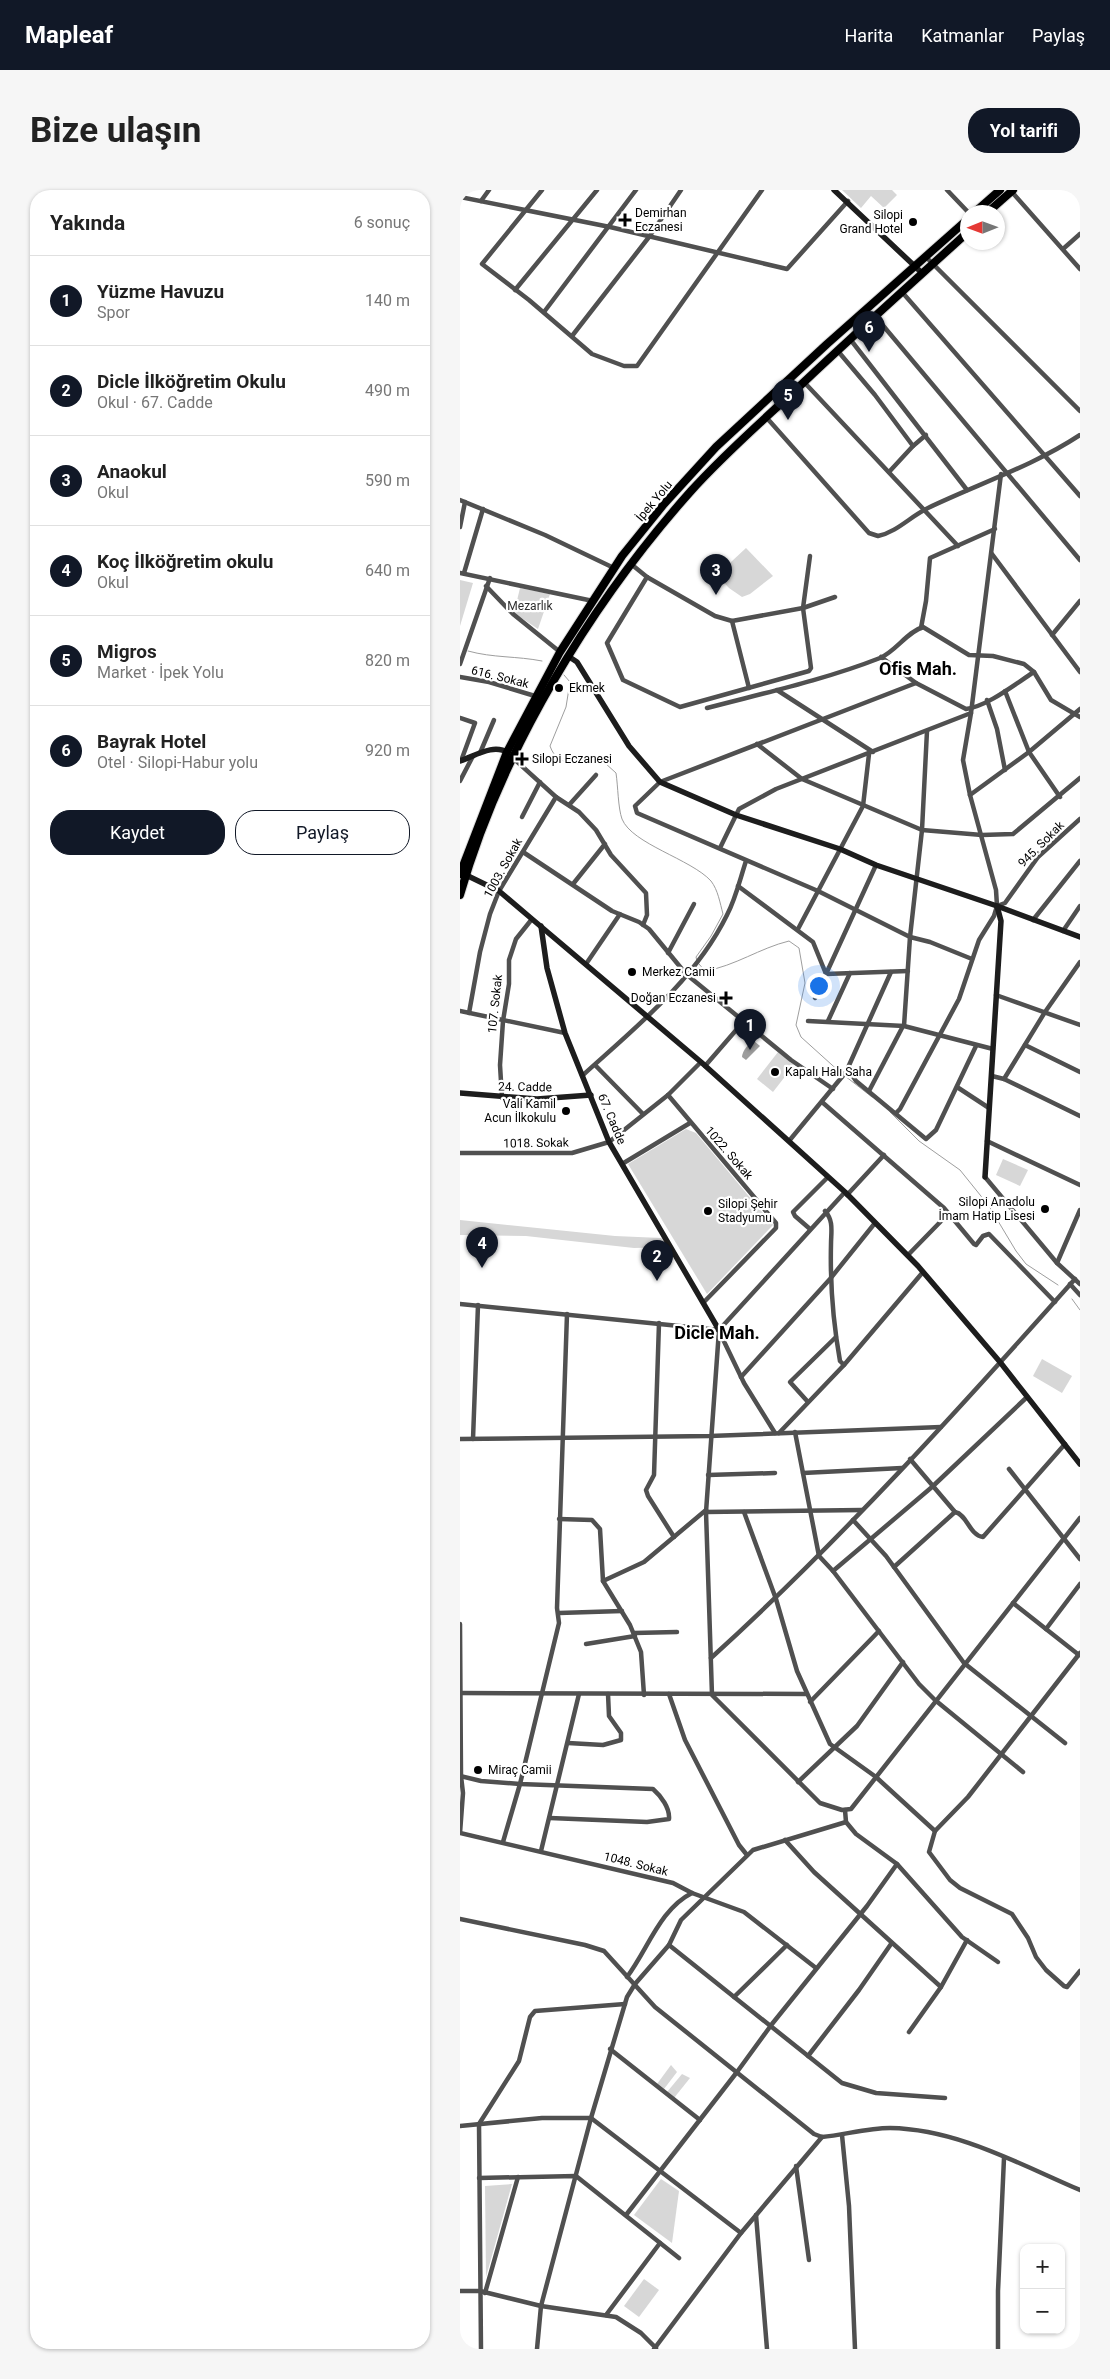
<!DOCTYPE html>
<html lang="tr">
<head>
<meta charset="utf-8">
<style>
  :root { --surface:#fff; --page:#f6f6f6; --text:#222; --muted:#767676; --line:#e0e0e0; --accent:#111827 }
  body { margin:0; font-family:Roboto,sans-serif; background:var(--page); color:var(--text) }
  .controls { position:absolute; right:15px; bottom:15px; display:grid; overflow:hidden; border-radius:10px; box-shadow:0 1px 4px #0004 }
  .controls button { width:45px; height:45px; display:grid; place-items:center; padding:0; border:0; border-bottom:1px solid var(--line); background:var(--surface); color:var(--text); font:25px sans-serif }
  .compass { position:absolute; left:500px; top:15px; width:45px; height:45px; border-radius:50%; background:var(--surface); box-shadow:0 1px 4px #0004; rotate:269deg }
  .you { position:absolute; left:358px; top:795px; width:18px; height:18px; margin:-12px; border:4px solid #fff; border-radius:50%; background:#1a73e8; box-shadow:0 0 0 8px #1a73e833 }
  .badge { display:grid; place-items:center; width:32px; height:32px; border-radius:50%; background:var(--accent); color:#fff; font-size:16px; font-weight:700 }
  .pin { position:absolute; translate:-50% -41px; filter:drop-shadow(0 1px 2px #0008) }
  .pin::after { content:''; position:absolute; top:26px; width:18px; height:15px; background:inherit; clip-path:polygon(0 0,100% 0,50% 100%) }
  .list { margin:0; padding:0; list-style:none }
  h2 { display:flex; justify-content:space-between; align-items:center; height:65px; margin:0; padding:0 20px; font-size:21px }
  h2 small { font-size:16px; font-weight:400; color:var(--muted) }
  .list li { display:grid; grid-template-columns:32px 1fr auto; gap:15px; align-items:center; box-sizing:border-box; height:90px; padding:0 20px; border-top:1px solid var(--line) }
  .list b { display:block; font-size:19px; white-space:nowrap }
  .list p { margin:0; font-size:16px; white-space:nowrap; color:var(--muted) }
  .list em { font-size:16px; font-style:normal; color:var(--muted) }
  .actions { display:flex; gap:10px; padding:15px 20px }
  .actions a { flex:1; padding:11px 0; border:1px solid var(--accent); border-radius:20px; text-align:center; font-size:18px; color:var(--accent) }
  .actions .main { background:var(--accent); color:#fff }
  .map { position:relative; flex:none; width:620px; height:2159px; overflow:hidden; border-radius:20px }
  header { display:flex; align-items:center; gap:30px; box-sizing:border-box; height:70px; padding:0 25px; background:var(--accent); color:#fff }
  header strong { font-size:24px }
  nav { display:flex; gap:28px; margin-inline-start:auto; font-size:18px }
  .intro { display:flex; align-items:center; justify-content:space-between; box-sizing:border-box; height:120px; padding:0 30px }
  h1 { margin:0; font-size:35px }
  .button { padding:12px 22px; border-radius:20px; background:var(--accent); color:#fff; font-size:18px; font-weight:700 }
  main { display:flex; gap:30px; padding:0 30px }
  aside { flex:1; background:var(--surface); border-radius:20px; box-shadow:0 1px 4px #0004 }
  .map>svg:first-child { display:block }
  .green { fill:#d7d7d7 }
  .water { fill:#9e9e9e }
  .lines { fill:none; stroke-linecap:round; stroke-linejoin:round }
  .stream { stroke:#9e9e9e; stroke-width:1 }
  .highway-casing { stroke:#dbdbdb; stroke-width:10 }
  .street { stroke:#505050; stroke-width:4.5 }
  .secondary { stroke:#1d1d1d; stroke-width:5.5 }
  .highway { stroke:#000; stroke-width:8 }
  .poi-dot { fill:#000; stroke:#fff; stroke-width:2 }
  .labels { text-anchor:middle; stroke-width:4.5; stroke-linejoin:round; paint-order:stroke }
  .poi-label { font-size:12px; fill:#000; stroke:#fff; text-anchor:start }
  .street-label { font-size:12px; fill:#000; stroke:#fff }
  .park-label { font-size:12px; fill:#2e2e2e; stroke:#fff }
  .district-label { font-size:18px; font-weight:bold; fill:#000; stroke:#fff }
</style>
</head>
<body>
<header>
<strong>Mapleaf</strong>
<nav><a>Harita</a><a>Katmanlar</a><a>Paylaş</a></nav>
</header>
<div class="intro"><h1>Bize ulaşın</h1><a class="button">Yol tarifi</a></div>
<main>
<aside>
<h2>Yakında<small>6 sonuç</small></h2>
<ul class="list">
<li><span class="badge">1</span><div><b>Yüzme Havuzu</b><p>Spor</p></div><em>140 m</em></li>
<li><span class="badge">2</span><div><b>Dicle İlköğretim Okulu</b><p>Okul · 67. Cadde</p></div><em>490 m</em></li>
<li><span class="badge">3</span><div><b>Anaokul</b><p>Okul</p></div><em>590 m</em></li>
<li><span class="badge">4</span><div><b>Koç İlköğretim okulu</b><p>Okul</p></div><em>640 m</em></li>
<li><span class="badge">5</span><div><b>Migros</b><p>Market · İpek Yolu</p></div><em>820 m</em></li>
<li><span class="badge">6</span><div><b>Bayrak Hotel</b><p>Otel · Silopi-Habur yolu</p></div><em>920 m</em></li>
</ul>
<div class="actions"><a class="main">Kaydet</a><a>Paylaş</a></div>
</aside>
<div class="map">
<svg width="620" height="2159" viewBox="0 0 620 2159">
  <rect width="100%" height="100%" fill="#fff"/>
  <g class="green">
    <polygon points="382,0 432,0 437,5 424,18 411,6 401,18"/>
    <polygon points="286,358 313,386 290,404 282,407 269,398 257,385"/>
    <polygon points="0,390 13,393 0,436"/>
    <polygon points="60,398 90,404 78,439 54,423"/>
    <polygon points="318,862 334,875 313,902 297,889"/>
    <polygon points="226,939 236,943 313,1035 247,1104 168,974"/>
    <polygon points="543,969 568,980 560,996 536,985"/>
    <polygon points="0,1030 155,1046 201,1048 210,1057 174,1058 66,1046 0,1045"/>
    <polygon points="582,1169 612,1186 602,1203 573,1186"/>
    <polygon points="211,1875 217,1882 204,1899 197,1894"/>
    <polygon points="222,1884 230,1888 214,1908 207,1902"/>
    <polygon points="201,1989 219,2001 212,2053 174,2025"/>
    <polygon points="52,1994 26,2087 25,1996"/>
    <polygon points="184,2089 199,2100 179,2127 164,2116"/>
  </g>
  <path class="water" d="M294,851L300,856L286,870L282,867C282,861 289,853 294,851Z"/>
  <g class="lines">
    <g class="stream">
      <path d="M8,461C33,468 57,466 82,471"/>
      <path d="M104,485L110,492L106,517L90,556C98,580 124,572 145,573L156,583C158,596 158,618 162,629C172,654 231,669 251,691C258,700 260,713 263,724L251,746L236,767L237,771"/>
      <path d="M239,774L245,781C275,776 300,758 329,751L339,758L345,793L336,835L341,847L382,884"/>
      <polyline points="385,886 412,907"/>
      <polyline points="430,922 459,951 500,980 529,1016 556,1061 566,1074 598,1095"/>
      <polyline points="612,1109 620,1120"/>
    </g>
    <g class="highway-casing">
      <g id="highway">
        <polyline points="515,22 540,0"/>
        <polyline points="528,22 553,0"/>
        <polyline points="0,684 47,562 100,462 162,366 204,314 256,257 367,154 508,29"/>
        <path d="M0,705C41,561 131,413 231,301C266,262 306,228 344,192C398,141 453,92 508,42"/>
      </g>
    </g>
    <g class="street">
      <polyline points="82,0 22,74 69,110 132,164 164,176 177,176 302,0"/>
      <polyline points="487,0 508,22"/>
      <polyline points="551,1 620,79"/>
      <polyline points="0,7 150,37 327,79 388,11"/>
      <polyline points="21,11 29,0"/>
      <polyline points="603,59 620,44"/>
      <polyline points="466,67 620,221"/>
      <polyline points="55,100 137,0"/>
      <polyline points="442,102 620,306"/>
      <polyline points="84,122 176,0"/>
      <polyline points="415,126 620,370"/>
      <polyline points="112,146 189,47 221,0"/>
      <polyline points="390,149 507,300"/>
      <polyline points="377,160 415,205 453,256"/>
      <polyline points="344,192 498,356"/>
      <path d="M306,227L409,343L418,346C437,342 451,326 468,318C518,294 573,276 620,245"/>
      <polyline points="429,282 453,256 466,245"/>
      <polyline points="0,310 85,345 154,378"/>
      <polyline points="0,337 5,312"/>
      <polyline points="532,364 620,482"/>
      <polyline points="171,374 187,387 255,426 272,431 343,418 375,407"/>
      <polyline points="0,383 133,411"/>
      <polyline points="4,383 23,319"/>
      <polyline points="187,387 147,453 163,490 220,517 349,481 351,478 343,418 350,366"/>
      <polyline points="26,396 53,424 100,462"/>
      <polyline points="272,431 289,498"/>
      <polyline points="461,438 466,411 470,368 535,339"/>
      <polyline points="592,445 620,411"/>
      <path d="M421,467L456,493L506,519C528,516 555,494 574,482"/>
      <polyline points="0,474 30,388"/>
      <polyline points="0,487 29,492 75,506"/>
      <polyline points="456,493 200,592 175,616 177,623 358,701 450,747 470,752 512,769"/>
      <polyline points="317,500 413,562"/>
      <polyline points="545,501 569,562 600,607"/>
      <polyline points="527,510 537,539 545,580"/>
      <path d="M247,518C304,503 364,490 420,468C436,461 447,442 463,437L509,465L533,466L564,474L574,482L591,510L620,527"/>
      <polyline points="0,528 15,533 1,571"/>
      <polyline points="297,554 342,589 462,640 522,645 553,644 620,588"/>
      <polyline points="20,563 34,530"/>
      <polyline points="53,568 96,607 119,622 136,640 151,665 186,703 187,725 183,735"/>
      <polyline points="0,591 13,566"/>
      <polyline points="510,605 569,562 620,519"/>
      <polyline points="109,615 136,585"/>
      <polyline points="62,627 80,592"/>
      <polyline points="260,658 279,619 316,599 511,523"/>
      <polyline points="63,662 152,721 179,732 189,739 226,784 331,870 373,899"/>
      <polyline points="113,694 145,654"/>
      <polyline points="278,696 353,752 366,784 448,781"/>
      <polyline points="537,716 545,713 578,667 620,629"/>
      <polyline points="573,730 620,671"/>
      <polyline points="338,739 403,616 409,564"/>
      <polyline points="603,741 620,716"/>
      <polyline points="208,763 234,714"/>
      <polyline points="126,774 160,724"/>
      <polyline points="536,805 620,835"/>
      <polyline points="355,808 416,675"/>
      <polyline points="0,821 105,843"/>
      <polyline points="9,823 20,762 30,724 39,701 96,607"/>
      <polyline points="348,831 444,836 533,859"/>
      <polyline points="368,831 390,783"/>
      <polyline points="444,836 450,747 462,640 467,541"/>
      <polyline points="565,855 620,882"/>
      <polyline points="135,875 183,924"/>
      <polyline points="245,876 284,831"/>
      <polyline points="388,879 396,891 466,949 476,940 516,856"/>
      <path d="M123,885C176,837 235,790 267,725C276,708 280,689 286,671"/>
      <polyline points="532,886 544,889 620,926"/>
      <polyline points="544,889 585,822 620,772"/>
      <polyline points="497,897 529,918"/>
      <polyline points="409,901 442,838"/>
      <polyline points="208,905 316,1033 316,1038 244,1112"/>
      <polyline points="42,908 40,875 43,831 49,794 49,770 56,749 72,729"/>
      <polyline points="362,912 484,1018 514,1054 516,1055 523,1046 529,1044 595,1112"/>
      <polyline points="436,923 440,919 499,809 519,750 534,726 537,716 536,700 510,605 503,570 511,523 541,284"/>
      <polyline points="329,951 386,882 431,782"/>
      <polyline points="527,951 620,995"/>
      <polyline points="0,963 112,963 149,952 208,905 241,872"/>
      <polyline points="162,974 230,933"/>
      <polyline points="525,987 597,1073 620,1094"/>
      <polyline points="385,1002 259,1140 246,1322 252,1505 360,1613 382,1620 391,1619 620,1328"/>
      <polyline points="387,1005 424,965"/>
      <path d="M365,1021C374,1031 371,1042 371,1054C370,1094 373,1132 380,1171L384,1175"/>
      <polyline points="350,1039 335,1026 333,1022 368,987"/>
      <polyline points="448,1065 488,1024"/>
      <polyline points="597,1073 620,1020"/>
      <polyline points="610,1094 620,1105"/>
      <polyline points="0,1114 259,1140"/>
      <polyline points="199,1133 194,1285 186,1300 188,1306 214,1347"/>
      <polyline points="259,1141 284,1193 315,1243"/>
      <polyline points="281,1187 370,1089 415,1033"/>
      <polyline points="348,1212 330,1192 376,1147"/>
      <polyline points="335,1242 359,1366 373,1381 459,1494 475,1510 563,1582"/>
      <polyline points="319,1243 384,1175 463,1082"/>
      <polyline points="0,1249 250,1246 481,1237"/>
      <polyline points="13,1249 18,1115"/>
      <polyline points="450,1269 495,1322"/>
      <polyline points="549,1279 620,1369"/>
      <polyline points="343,1283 442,1278"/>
      <polyline points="248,1285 315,1283"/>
      <polyline points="246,1322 402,1320"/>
      <polyline points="284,1322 316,1409 337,1481 370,1554 416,1587 475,1641"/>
      <polyline points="99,1329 132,1330 140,1339 143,1391 170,1435 181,1462 184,1505"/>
      <polyline points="393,1330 426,1366 504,1473 605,1553"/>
      <path d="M434,1377L495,1322C507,1324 509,1345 523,1347L605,1254"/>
      <polyline points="373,1381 472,1297 566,1208"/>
      <polyline points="143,1391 184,1372 246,1320"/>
      <polyline points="553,1413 619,1465"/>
      <polyline points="99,1423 162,1421"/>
      <polyline points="0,1434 1,1586 3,1603 0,1643 213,1693 232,1703 284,1722 356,1778"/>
      <polyline points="586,1439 620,1394"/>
      <polyline points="174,1443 217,1442"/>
      <polyline points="126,1454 175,1446"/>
      <polyline points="620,1463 508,1607 475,1641 469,1662 490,1690 500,1698 552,1724 568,1748 576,1767 586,1780 604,1796 607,1797 620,1781"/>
      <path d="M251,1468C381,1350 498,1220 615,1089"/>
      <polyline points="0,1503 346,1504"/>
      <polyline points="209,1504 225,1550 279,1655 287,1665"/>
      <polyline points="350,1512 419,1441"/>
      <polyline points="108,1553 143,1555 161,1550 161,1543 149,1526 148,1504"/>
      <path d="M0,1586L21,1591L60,1594L193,1599C201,1606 210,1618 209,1629L187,1632L90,1628"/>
      <polyline points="338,1592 397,1536 443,1472"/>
      <polyline points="385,1620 386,1632 396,1644 437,1674 502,1747 538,1772"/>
      <polyline points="325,1650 354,1682 481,1797"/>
      <polyline points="43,1652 60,1594 99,1433 97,1418 107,1124"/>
      <polyline points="81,1661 119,1504"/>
      <path d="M0,1729L125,1755L144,1761L195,1817L354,1944L362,1947C384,1945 407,1938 430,1938C497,1939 559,1974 620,2000"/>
      <polyline points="209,1755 382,1893 416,1903 485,1908"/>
      <path d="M167,1787C188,1759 200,1719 232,1703"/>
      <polyline points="274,1807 327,1755"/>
      <polyline points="449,1842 481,1797 507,1750"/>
      <polyline points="150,1859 240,1930"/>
      <polyline points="348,1866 399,1800 431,1754"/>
      <polyline points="0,1936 82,1928 131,1928 281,2043"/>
      <polyline points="382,1945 389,2016 395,2159"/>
      <polyline points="336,1976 349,2070"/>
      <polyline points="19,1988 116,1986 219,2068"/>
      <polyline points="166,2025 277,1882 312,1834 407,1716 437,1674"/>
      <polyline points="296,2025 307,2159"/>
      <polyline points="0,2101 20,2101 81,2116 156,2127 181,2143 196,2158"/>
      <polyline points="25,2103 58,1987"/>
      <polyline points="146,2125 200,2053"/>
      <polyline points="21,2159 19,1934 59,1871 70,1827 75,1821 165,1814"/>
      <polyline points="77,2159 81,2116 131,1928 167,1807 175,1794 209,1755 221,1730 293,1660 386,1632"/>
      <polyline points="194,2159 281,2043 362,1947"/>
      <polyline points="538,2159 538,2101 544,1968"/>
    </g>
    <g class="secondary">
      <polyline points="374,0 462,83"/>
      <polyline points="108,466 117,472 169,556 200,592 276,625 380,659 416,675 537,716 620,747"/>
      <path d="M0,571C15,566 34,553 48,563"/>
      <polyline points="6,685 39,701 72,729 241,872 385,1002 458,1076 540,1172 620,1274"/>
      <polyline points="81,736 87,778 105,843 149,952 259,1140"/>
      <polyline points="0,903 77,909 131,905"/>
      <polyline points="525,987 541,731 537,716"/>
    </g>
    <use href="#highway" class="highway"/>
  </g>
  <g class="poi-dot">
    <path d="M162.5 22.5h5v5h5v5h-5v5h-5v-5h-5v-5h5z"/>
    <circle cx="453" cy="32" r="5"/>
    <circle cx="99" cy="498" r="5"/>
    <path d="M59.5 561.5h5v5h5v5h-5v5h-5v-5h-5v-5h5z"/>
    <circle cx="172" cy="782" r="5"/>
    <path d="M263.5 800.5h5v5h5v5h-5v5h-5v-5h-5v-5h5z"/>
    <circle cx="315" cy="882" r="5"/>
    <circle cx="106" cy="921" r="5"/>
    <circle cx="585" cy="1019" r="5"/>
    <circle cx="248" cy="1021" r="5"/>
    <circle cx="18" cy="1580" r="5"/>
  </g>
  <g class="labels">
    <g class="poi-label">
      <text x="175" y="27">Demirhan<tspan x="175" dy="14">Eczanesi</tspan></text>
      <text x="443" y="29" text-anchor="end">Silopi<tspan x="443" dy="14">Grand Hotel</tspan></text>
      <text x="109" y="502">Ekmek</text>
      <text x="72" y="573">Silopi Eczanesi</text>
      <text x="182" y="786">Merkez Camii</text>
      <text x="256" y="812" text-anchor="end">Doğan Eczanesi</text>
      <text x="325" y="886">Kapalı Halı Saha</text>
      <text x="96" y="918" text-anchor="end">Vali Kamil<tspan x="96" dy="14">Acun İlkokulu</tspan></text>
      <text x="575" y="1016" text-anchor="end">Silopi Anadolu<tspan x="575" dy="14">İmam Hatip Lisesi</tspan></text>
      <text x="258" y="1018">Silopi Şehir<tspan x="258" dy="14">Stadyumu</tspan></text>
      <text x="28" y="1584">Miraç Camii</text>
    </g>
    <g class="street-label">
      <text transform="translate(194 311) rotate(-50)" y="4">İpek Yolu</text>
      <text transform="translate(40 487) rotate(14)" y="4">616. Sokak</text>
      <text transform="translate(581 654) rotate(-45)" y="4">945. Sokak</text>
      <text transform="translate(43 678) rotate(-61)" y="4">1003. Sokak</text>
      <text transform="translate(35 814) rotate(-84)" y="4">107. Sokak</text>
      <text transform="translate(65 897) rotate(1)" y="4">24. Cadde</text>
      <text transform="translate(152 929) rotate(67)" y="4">67. Cadde</text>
      <text transform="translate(76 953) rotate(-1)" y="4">1018. Sokak</text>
      <text transform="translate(269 963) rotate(49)" y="4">1022. Sokak</text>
      <text transform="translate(176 1674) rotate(14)" y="4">1048. Sokak</text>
    </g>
    <g class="park-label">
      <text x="70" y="420">Mezarlık</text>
    </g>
    <g class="district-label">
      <text x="458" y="485">Ofis Mah.</text>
      <text x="257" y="1149">Dicle Mah.</text>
    </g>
  </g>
</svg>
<div class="controls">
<button>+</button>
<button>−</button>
</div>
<svg class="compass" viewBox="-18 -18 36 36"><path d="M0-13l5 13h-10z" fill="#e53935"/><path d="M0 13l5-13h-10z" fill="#767676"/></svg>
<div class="you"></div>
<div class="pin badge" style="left:290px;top:860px">1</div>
<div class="pin badge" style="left:197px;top:1091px">2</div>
<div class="pin badge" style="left:256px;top:405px">3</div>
<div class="pin badge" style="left:22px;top:1078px">4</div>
<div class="pin badge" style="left:328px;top:230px">5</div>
<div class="pin badge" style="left:409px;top:162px">6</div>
</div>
</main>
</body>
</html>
